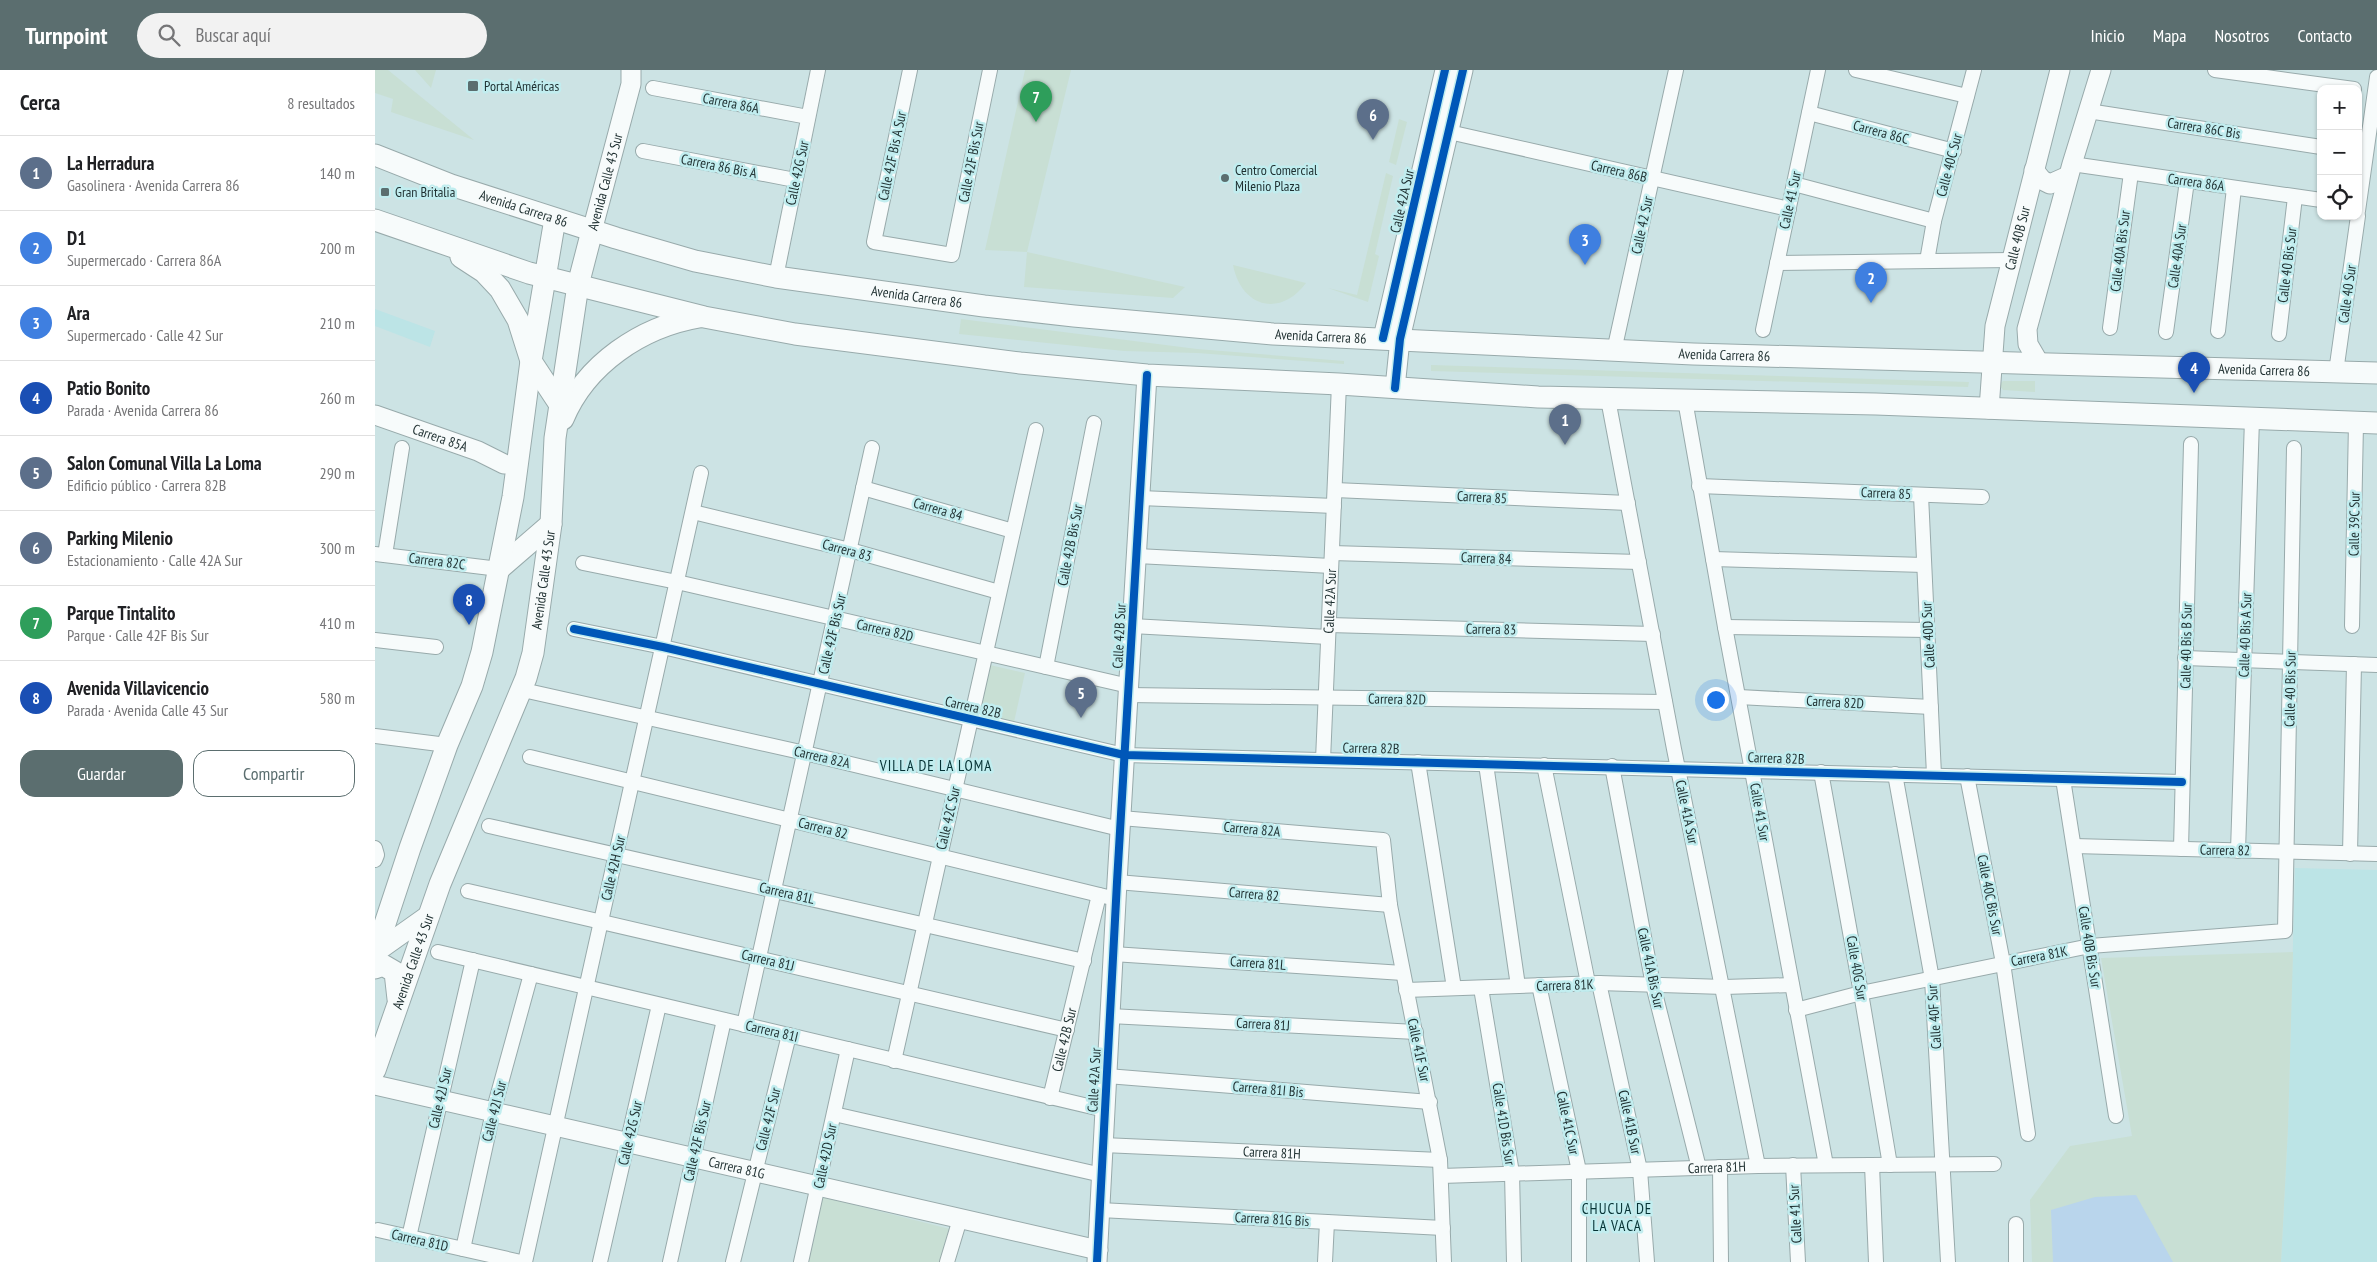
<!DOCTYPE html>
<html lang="es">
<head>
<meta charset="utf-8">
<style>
  :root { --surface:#fff; --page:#f2f2f2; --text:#202124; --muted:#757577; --line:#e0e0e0; --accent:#5b6e6f }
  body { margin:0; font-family:"PT Sans Narrow",sans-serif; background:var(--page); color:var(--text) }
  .controls { position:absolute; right:15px; top:15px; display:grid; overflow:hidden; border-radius:10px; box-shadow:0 1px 4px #0004 }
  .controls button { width:45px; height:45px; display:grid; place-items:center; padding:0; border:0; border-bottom:1px solid var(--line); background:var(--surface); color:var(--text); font:25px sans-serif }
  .you { position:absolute; left:1340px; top:629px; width:18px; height:18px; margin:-12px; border:4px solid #fff; border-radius:50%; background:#1a73e8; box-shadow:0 0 0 8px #1a73e833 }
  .badge { display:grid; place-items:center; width:32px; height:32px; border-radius:50%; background:var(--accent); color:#fff; font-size:16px; font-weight:700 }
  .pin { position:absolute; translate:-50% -41px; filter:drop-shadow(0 1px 2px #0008) }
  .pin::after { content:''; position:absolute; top:26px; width:18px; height:15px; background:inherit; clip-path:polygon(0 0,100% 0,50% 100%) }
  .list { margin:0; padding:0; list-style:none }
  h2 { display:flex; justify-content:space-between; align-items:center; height:65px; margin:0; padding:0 20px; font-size:21px }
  h2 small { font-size:16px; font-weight:400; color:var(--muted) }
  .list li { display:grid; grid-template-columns:32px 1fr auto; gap:15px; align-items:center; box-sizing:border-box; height:75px; padding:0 20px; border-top:1px solid var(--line) }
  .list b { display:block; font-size:19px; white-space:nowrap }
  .list p { margin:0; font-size:16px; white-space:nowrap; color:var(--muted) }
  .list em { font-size:16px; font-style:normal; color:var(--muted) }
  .actions { display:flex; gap:10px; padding:15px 20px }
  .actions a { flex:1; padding:11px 0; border:1px solid var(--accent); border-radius:15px; text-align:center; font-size:18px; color:var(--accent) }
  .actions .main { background:var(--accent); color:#fff }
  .icon { flex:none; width:28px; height:28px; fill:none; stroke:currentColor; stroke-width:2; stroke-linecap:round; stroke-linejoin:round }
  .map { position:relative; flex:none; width:2002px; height:1192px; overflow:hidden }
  header { display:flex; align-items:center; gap:30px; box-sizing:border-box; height:70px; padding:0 25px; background:var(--accent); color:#fff }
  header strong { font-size:24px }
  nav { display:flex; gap:28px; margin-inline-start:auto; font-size:18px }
  .search { width:350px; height:45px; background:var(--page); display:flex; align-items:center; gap:12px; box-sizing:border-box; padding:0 18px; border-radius:28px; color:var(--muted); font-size:19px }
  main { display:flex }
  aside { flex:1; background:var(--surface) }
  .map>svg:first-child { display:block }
  .built { fill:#bce4e6 }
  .green { fill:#c8dfd4 }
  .water { fill:#b9d5ec }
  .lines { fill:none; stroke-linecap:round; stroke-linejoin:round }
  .street-casing { stroke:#98aaab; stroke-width:16 }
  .secondary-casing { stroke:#98aaab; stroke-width:21 }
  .primary-casing { stroke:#98aaab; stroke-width:23 }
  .street { stroke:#f7fbfb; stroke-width:14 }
  .secondary { stroke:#f7fbfb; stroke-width:19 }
  .primary { stroke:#f7fbfb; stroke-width:21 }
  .cycleway-casing { stroke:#c1edef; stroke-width:11 }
  .cycleway { stroke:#0057b8; stroke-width:8 }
  .poi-dot { fill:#5b6e6f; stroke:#c1edef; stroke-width:2 }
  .labels { text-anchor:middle; stroke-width:5; stroke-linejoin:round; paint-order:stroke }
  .poi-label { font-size:14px; fill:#1e2f30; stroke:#c1edef; text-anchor:start }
  .street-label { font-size:14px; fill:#1e2f30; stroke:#c1edef }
  .neighbourhood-label { font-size:15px; letter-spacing:1px; fill:#073335; stroke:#c1edef }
</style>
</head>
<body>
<header>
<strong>Turnpoint</strong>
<div class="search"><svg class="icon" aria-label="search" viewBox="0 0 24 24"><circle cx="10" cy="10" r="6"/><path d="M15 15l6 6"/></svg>Buscar aquí</div>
<nav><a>Inicio</a><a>Mapa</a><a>Nosotros</a><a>Contacto</a></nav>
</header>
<main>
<aside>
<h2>Cerca<small>8 resultados</small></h2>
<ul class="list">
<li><span class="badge" style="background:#5c6f8a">1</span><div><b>La Herradura</b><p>Gasolinera · Avenida Carrera 86</p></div><em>140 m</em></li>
<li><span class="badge" style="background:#3f7fe0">2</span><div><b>D1</b><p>Supermercado · Carrera 86A</p></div><em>200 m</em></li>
<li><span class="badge" style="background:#3f7fe0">3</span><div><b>Ara</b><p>Supermercado · Calle 42 Sur</p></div><em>210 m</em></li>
<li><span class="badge" style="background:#1a4fb4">4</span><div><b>Patio Bonito</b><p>Parada · Avenida Carrera 86</p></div><em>260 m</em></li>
<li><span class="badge" style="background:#5c6f8a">5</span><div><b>Salon Comunal Villa La Loma</b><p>Edificio público · Carrera 82B</p></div><em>290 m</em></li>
<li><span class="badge" style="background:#5c6f8a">6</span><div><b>Parking Milenio</b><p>Estacionamiento · Calle 42A Sur</p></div><em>300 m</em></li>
<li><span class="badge" style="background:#2e9e5b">7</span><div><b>Parque Tintalito</b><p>Parque · Calle 42F Bis Sur</p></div><em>410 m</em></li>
<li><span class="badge" style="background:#1a4fb4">8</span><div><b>Avenida Villavicencio</b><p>Parada · Avenida Calle 43 Sur</p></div><em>580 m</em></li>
</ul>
<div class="actions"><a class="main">Guardar</a><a>Compartir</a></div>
</aside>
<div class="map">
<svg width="2002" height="1192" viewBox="0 0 2002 1192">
  <rect width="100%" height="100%" fill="#cce3e4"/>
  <g class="built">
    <polygon points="0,239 60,261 55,277 0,256"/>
    <polygon points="1920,798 2002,800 2002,1192 1906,1192 1913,1058"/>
  </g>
  <g class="green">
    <polygon points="0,0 13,0 99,70 16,42 18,29 0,23"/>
    <polygon points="40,0 61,0 56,18"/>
    <polygon points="650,0 696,0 652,182 810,217 798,228 649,217 652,182 610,180"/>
    <polygon points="1024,49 1032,52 1021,95 1014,92"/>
    <polygon points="1011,103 1018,106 1000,184 1004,186 993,232 953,218 982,225"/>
    <path d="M858,195L931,213C905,248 866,237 858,195Z"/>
    <polygon points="586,249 822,279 969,291 969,294 822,283 749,281 584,264"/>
    <polygon points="1056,295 1594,312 1593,317 1056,301"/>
    <polygon points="1628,311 1660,311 1660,322 1628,320 1624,315"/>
    <polygon points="615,595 650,603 639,652 605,644"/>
    <polygon points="1918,882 1913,1058 1906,1192 1657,1192 1655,1130 1695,1076 1757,1066 1726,888"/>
    <polygon points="448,1127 575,1159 567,1192 433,1192"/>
  </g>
  <polygon class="water" points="1761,1125 1798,1192 1678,1192 1676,1140 1720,1127"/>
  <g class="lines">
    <g class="street-casing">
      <g id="street">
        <polyline points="535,0 499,172 577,185 615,0"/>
        <polyline points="1481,0 1592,26"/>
        <polyline points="1840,0 1979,19"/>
        <polyline points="278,18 433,47"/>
        <polyline points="1713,41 1946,77"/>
        <polyline points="1434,43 1579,81"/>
        <polyline points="1074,62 1414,139"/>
        <polyline points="268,81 420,110"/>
        <polyline points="1697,94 1946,130"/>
        <polyline points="1419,114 1559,151"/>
        <polyline points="1983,141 2002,7"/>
        <polyline points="1552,191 1559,151 1599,0"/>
        <polyline points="1402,193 1636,190"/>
        <polyline points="401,207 443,0"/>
        <polyline points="1735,258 1756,103"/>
        <polyline points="1388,260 1443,0"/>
        <polyline points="1843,261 1859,118"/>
        <polyline points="1791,262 1812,111"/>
        <polyline points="1904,264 1920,127"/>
        <polyline points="1239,281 1301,0"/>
        <polyline points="1961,302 1983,146"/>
        <polyline points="1233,329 1299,679 1383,1096"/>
        <polyline points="1310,330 1350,557 1451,1095"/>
        <polyline points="1324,416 1607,427"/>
        <polyline points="488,418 638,461"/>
        <polyline points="960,420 1253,433"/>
        <polyline points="1546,425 1559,705"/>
        <polyline points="765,428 959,436"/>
        <polyline points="318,442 475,480 624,522"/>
        <polyline points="957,483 1264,492"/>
        <polyline points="0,484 124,499"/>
        <polyline points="10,485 27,378"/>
        <polyline points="762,486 956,496"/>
        <polyline points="1338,489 1549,495"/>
        <polyline points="208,493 302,512 754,616"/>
        <polyline points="954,555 1278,564"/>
        <polyline points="757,556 953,567"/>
        <polyline points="1977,556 1981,353"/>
        <polyline points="1350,557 1552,560"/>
        <polyline points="199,559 288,577 749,685 1807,712"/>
        <polyline points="0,570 61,577"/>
        <polyline points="1810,588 2002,595"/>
        <polyline points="671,597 719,353"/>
        <polyline points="148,620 430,683 745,759"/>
        <polyline points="753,625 1290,632"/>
        <polyline points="1364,627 1556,637"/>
        <polyline points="0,666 72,675"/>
        <polyline points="155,687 741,829"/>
        <path id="s1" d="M948,690L964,314"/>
        <polyline points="1043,692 1079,918"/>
        <polyline points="1111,694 1143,916"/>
        <polyline points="1169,695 1213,913"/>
        <polyline points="1237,696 1278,915 1324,1098"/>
        <polyline points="1446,702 1486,923 1515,1095"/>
        <polyline points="1520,704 1557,909 1573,1192"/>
        <polyline points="1592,706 1628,893 1653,1064"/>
        <polyline points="1688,709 1741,1046"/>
        <polyline points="746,748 1008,770 1015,835 1065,1090 1069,1192"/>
        <polyline points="114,756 709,891"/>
        <polyline points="1699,776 2002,784"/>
        <polyline points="0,778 2,785 0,790"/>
        <polyline points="1806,779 1816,374"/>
        <polyline points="1863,781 1877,349"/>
        <polyline points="1975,784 1979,594"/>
        <polyline points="742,812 1015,835"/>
        <polyline points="93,821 692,960"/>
        <polyline points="63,882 730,1040"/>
        <polyline points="738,884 1028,903"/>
        <polyline points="1224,913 1265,1100 1272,1192"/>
        <polyline points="1164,915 1204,1101 1204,1192"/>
        <polyline points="1106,918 1137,1103 1139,1192"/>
        <polyline points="1031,920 1224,913 1349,917 1417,915"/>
        <polyline points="1421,940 1486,923 1715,876 1910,861 1919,378"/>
        <polyline points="735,946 1041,962"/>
        <polyline points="369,955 497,378"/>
        <polyline points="519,991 661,360"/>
        <polyline points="732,1006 1055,1032"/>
        <path id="s2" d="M675,1028L724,825"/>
        <polyline points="459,1044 727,1105"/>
        <path id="s3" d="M728,1075L1065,1090"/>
        <polyline points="1418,1095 1423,1192"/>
        <polyline points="1497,1095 1501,1192"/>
        <polyline points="1345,1097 1346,1192"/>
        <path id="s4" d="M1066,1106L1383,1096L1619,1094"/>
        <polyline points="725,1140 1068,1158"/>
        <polyline points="1641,1154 1641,1192"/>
        <polyline points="3,1160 146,1192"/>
        <polyline points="34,1167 98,890"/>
        <polyline points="88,1179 118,1042 156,904"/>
        <polyline points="150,1192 326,403"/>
        <polyline points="225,1192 284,935"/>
        <polyline points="295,1192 349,950"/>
        <polyline points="358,1192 414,965"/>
        <polyline points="426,1192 473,979"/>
        <polyline points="572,1192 585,1149"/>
        <polyline points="950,1192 952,1152"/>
      </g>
    </g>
    <g class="secondary-casing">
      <g id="secondary">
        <polyline points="1659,100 1667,110 1675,114 1693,106"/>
        <path id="s5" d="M217,161L256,14V0"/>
        <polyline points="1008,268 1070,0"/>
        <polyline points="1664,293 1653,274 1652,259 1697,94 1726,0"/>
        <polyline points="1020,318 1025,269 1088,0"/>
        <path id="s6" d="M1614,339L1620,256L1685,0"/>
        <path id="s7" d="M0,345L103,381L129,394"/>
        <polyline points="0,883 55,844"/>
        <path id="s8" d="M0,1015L723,1180"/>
        <polyline points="722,1192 742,812 772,305"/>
      </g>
    </g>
    <g class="primary-casing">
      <g id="primary">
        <path id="s9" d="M0,85L76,115L241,168L320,191L401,207L609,236L699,246L898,264L1318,284L2002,303"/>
        <polyline points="0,150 154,203 329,247 420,264 645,293 772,305 964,314 1163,327 1501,334 2002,353"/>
        <polyline points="86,187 109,202 125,219 143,250 156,291 185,335"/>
        <path d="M188,349C211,294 266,257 324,247"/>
        <polyline points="124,499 176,454"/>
        <polyline points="0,884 35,778 72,675 97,616 107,582 138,427 156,291 180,149"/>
        <polyline points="0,898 8,895 20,902 23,929"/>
        <path id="s10" d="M0,1000L65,814L151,608L158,583L176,454L180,368L203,215L217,161"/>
      </g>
    </g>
    <use href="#street" class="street"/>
    <use href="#secondary" class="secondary"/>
    <use href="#primary" class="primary"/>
    <g class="cycleway-casing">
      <g id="cycleway">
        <polyline points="1008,268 1070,0"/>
        <polyline points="1020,318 1025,269 1088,0"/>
        <polyline points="199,559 288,577 749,685 1807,712"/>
        <polyline points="722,1192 742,812 772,305"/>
      </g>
    </g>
    <use href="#cycleway" class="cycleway"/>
  </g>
  <g class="poi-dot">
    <rect x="92" y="10" width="12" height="12" rx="2.5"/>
    <circle cx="850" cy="108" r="5"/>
    <rect x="5" y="117" width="10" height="10" rx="2.5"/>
  </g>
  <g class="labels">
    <g class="poi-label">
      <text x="109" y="21">Portal Américas</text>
      <text x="860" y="105">Centro Comercial<tspan x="860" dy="16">Milenio Plaza</tspan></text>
      <text x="20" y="127">Gran Britalia</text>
    </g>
    <g class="street-label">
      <text transform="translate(356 33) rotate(11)" y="5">Carrera 86A</text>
      <text transform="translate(1829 58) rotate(9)" y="5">Carrera 86C Bis</text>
      <text transform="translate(1506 62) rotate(15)" y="5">Carrera 86C</text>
      <text transform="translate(517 86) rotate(-78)" y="5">Calle 42F Bis A Sur</text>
      <text transform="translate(596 92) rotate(-79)" y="5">Calle 42F Bis Sur</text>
      <text transform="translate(1574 95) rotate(-75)" y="5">Calle 40C Sur</text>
      <text transform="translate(344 96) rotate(11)" y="5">Carrera 86 Bis A</text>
      <text transform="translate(1244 101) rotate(13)" y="5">Carrera 86B</text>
      <text transform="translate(422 103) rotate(-78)" y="5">Calle 42G Sur</text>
      <text dy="5" stroke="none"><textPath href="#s5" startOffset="51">Avenida Calle 43 Sur</textPath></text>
      <text transform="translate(1821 112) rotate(8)" y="5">Carrera 86A</text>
      <text transform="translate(1415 130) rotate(-78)" y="5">Calle 41 Sur</text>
      <text transform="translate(1027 131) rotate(-77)" y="5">Calle 42A Sur</text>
      <text dy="5" stroke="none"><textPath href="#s9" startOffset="158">Avenida Carrera 86</textPath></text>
      <text transform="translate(1267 155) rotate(-78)" y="5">Calle 42 Sur</text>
      <text dy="5" stroke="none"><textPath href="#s6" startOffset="174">Calle 40B Sur</textPath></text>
      <text transform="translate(1745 181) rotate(-83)" y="5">Calle 40A Bis Sur</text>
      <text transform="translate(1802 186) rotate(-82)" y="5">Calle 40A Sur</text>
      <text transform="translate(1912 195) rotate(-83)" y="5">Calle 40 Bis Sur</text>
      <text transform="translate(1972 224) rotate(-82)" y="5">Calle 40 Sur</text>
      <text dy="5" stroke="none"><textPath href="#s9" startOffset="562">Avenida Carrera 86</textPath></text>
      <text dy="5" stroke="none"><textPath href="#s9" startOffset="968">Avenida Carrera 86</textPath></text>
      <text dy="5" stroke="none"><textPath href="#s9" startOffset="1372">Avenida Carrera 86</textPath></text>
      <text dy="5" stroke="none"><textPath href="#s9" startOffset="1912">Avenida Carrera 86</textPath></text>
      <text dy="5" stroke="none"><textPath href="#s7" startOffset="69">Carrera 85A</textPath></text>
      <text transform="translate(1511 423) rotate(2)" y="5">Carrera 85</text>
      <text transform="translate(1107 427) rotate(3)" y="5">Carrera 85</text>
      <text transform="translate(563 439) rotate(16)" y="5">Carrera 84</text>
      <text transform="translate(1979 454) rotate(-89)" y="5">Calle 39C Sur</text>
      <text transform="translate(695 475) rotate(-79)" y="5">Calle 42B Bis Sur</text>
      <text transform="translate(472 480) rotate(15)" y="5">Carrera 83</text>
      <text transform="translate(1111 488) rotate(2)" y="5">Carrera 84</text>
      <text transform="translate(62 491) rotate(7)" y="5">Carrera 82C</text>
      <text dy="5" stroke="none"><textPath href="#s10" startOffset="520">Avenida Calle 43 Sur</textPath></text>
      <text dy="5" stroke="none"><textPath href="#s1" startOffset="159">Calle 42A Sur</textPath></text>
      <text transform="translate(1116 559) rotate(1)" y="5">Carrera 83</text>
      <text transform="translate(510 560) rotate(13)" y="5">Carrera 82D</text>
      <text transform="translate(457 564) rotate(-77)" y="5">Calle 42F Bis Sur</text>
      <text transform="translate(1553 565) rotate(-93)" y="5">Calle 40D Sur</text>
      <text transform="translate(1870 565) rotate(-88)" y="5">Calle 40 Bis A Sur</text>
      <text transform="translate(744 566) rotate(-87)" y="5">Calle 42B Sur</text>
      <text transform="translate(1811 576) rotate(-89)" y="5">Calle 40 Bis B Sur</text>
      <text transform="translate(1915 619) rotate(-89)" y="5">Calle 40 Bis Sur</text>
      <text transform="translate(1022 629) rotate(1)" y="5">Carrera 82D</text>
      <text transform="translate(1460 632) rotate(3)" y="5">Carrera 82D</text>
      <text transform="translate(598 637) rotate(13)" y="5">Carrera 82B</text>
      <text transform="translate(996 678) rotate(1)" y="5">Carrera 82B</text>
      <text transform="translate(447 687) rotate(13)" y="5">Carrera 82A</text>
      <text transform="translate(1401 688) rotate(2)" y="5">Carrera 82B</text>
      <text transform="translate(1312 742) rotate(78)" y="5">Calle 41A Sur</text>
      <text transform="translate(1385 742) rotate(80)" y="5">Calle 41 Sur</text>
      <text transform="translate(573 748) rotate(-77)" y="5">Calle 42C Sur</text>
      <text transform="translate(448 758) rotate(14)" y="5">Carrera 82</text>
      <text transform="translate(877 759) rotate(5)" y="5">Carrera 82A</text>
      <text transform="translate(1850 780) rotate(1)" y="5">Carrera 82</text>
      <text transform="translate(238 798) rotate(-77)" y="5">Calle 42H Sur</text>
      <text transform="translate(412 823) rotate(13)" y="5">Carrera 81L</text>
      <text transform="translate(879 824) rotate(5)" y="5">Carrera 82</text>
      <text transform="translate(1615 825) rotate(79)" y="5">Calle 40C Bis Sur</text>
      <text transform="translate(1715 877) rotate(81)" y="5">Calle 40B Bis Sur</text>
      <text transform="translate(1664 886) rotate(-11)" y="5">Carrera 81K</text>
      <text transform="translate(393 890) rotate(13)" y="5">Carrera 81J</text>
      <text dy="5" stroke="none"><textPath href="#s10" startOffset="115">Avenida Calle 43 Sur</textPath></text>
      <text transform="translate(883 893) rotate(4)" y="5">Carrera 81L</text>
      <text transform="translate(1276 898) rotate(78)" y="5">Calle 41A Bis Sur</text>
      <text transform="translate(1482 898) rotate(80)" y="5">Calle 40G Sur</text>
      <text transform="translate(1190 915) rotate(-2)" y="5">Carrera 81K</text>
      <text transform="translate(1559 947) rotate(-94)" y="5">Calle 40F Sur</text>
      <text transform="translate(888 954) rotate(3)" y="5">Carrera 81J</text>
      <text transform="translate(397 961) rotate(13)" y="5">Carrera 81I</text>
      <text dy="5" stroke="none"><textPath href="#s2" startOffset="60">Calle 42B Sur</textPath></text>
      <text transform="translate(1044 980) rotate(78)" y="5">Calle 41F Sur</text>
      <text transform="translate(719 1010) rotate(-87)" y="5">Calle 42A Sur</text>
      <text transform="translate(893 1019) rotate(5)" y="5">Carrera 81I Bis</text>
      <text transform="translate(65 1028) rotate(-77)" y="5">Calle 42J Sur</text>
      <text transform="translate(119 1041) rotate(-76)" y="5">Calle 42I Sur</text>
      <text transform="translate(393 1049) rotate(-76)" y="5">Calle 42F Sur</text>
      <text transform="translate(1255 1052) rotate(78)" y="5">Calle 41B Sur</text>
      <text transform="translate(1193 1053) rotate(78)" y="5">Calle 41C Sur</text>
      <text transform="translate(1129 1054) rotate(81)" y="5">Calle 41D Bis Sur</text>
      <text transform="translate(255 1063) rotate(-77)" y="5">Calle 42G Sur</text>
      <text transform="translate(322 1071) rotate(-77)" y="5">Calle 42F Bis Sur</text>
      <text dy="5" stroke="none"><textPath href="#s3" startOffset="169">Carrera 81H</textPath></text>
      <text transform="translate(450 1086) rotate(-78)" y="5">Calle 42D Sur</text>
      <text dy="5" stroke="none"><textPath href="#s4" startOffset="276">Carrera 81H</textPath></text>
      <text dy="5" stroke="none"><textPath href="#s8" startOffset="371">Carrera 81G</textPath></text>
      <text transform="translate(1420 1144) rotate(-93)" y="5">Calle 41 Sur</text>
      <text transform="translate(897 1149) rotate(3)" y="5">Carrera 81G Bis</text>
      <text transform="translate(45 1170) rotate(13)" y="5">Carrera 81D</text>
    </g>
    <g class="neighbourhood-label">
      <text x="561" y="701">VILLA DE LA LOMA</text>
      <text x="1242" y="1144">CHUCUA DE<tspan x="1242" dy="17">LA VACA</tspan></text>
    </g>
  </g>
</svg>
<div class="controls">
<button>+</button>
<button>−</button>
<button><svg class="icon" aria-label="locate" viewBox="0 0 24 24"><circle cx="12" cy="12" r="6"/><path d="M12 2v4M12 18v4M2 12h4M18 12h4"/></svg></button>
</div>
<div class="you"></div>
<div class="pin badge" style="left:1190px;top:375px;background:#5c6f8a">1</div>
<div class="pin badge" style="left:1496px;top:233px;background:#3f7fe0">2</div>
<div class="pin badge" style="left:1210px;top:195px;background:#3f7fe0">3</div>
<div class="pin badge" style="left:1819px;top:323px;background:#1a4fb4">4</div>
<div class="pin badge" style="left:706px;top:648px;background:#5c6f8a">5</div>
<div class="pin badge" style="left:998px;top:70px;background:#5c6f8a">6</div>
<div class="pin badge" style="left:661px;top:52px;background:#2e9e5b">7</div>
<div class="pin badge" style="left:94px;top:555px;background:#1a4fb4">8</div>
</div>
</main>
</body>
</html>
